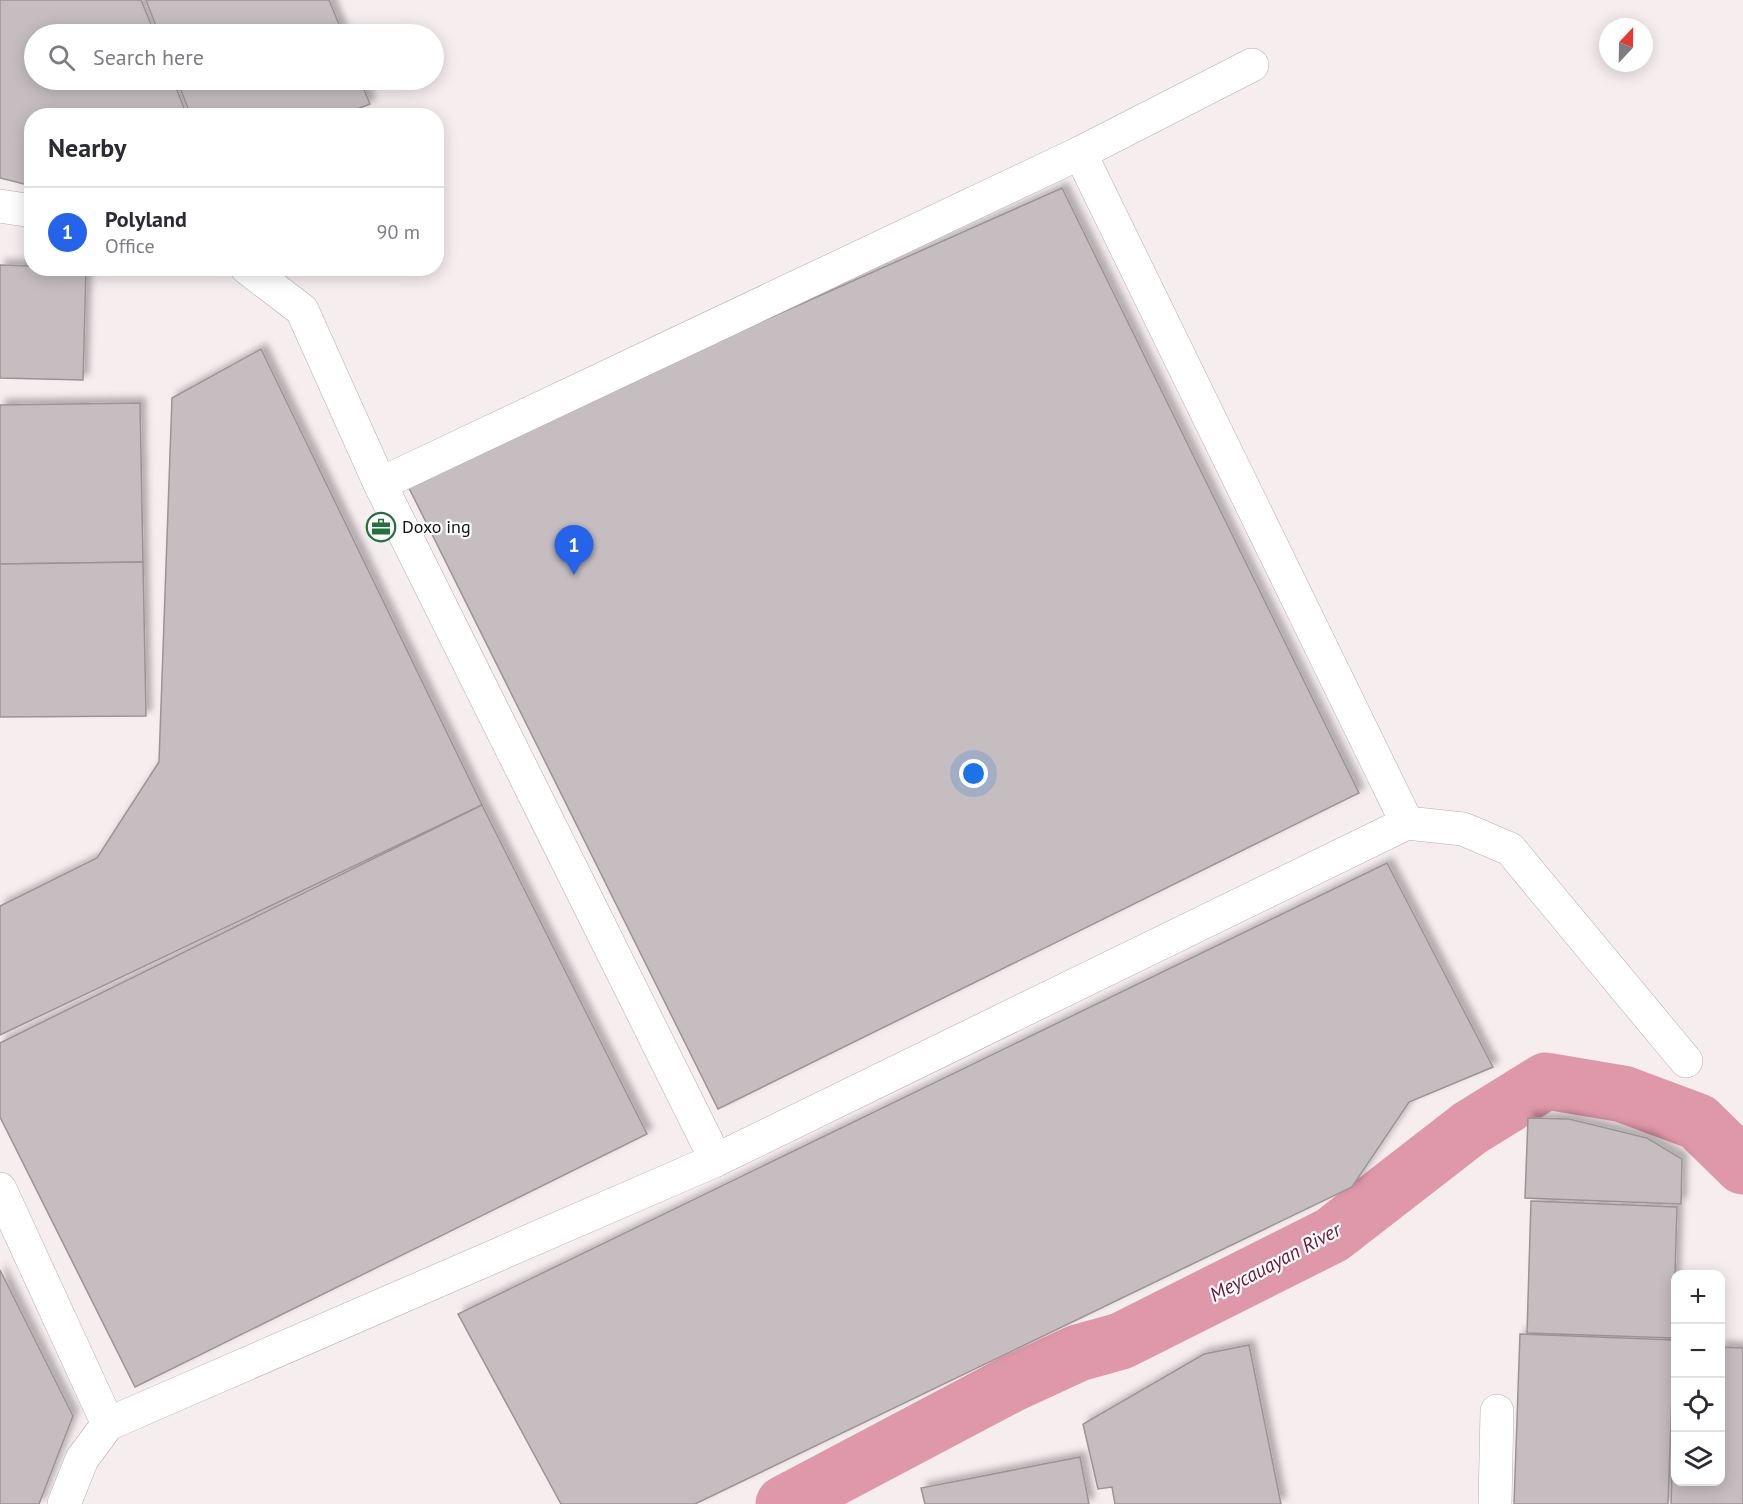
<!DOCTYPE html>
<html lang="en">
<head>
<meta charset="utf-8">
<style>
  :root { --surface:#fff; --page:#f7f7f7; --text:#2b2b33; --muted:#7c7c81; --line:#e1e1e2; --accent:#2563eb }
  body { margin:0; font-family:"PT Sans",sans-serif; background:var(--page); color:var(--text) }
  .controls { position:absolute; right:18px; bottom:18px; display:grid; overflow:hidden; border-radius:12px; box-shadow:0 3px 15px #0003 }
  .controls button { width:54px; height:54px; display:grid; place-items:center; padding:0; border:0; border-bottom:2px solid var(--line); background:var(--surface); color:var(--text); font:30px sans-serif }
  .compass { position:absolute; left:1599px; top:18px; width:54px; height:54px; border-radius:50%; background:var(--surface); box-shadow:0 3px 15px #0003; rotate:22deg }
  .you { position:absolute; left:974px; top:774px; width:21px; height:21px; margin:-15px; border:4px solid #fff; border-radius:50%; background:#1a73e8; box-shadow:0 0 0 9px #1a73e833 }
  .badge { display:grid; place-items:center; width:39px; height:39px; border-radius:50%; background:var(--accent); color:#fff; font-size:20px; font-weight:700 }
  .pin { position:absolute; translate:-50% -50px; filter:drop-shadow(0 2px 3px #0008) }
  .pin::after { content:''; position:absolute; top:32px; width:21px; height:18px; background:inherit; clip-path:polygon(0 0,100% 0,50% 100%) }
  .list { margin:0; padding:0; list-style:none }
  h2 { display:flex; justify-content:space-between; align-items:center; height:78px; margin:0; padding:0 24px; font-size:26px }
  h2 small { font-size:20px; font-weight:400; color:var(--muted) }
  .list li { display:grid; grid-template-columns:39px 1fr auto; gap:18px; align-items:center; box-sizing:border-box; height:90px; padding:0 24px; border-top:2px solid var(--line) }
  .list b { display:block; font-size:22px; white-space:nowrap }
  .list p { margin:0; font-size:20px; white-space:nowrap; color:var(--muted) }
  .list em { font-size:20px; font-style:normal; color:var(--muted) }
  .icon { flex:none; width:33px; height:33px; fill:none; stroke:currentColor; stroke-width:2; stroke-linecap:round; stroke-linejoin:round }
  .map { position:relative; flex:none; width:1743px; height:1504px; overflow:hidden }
  .search { position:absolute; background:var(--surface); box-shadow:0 3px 15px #0003; left:24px; top:24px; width:420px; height:66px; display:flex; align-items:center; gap:15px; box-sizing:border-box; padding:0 21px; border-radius:33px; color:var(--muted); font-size:22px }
  .panel { position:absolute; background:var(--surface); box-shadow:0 3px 15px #0003; left:24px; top:108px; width:420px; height:168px; border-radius:24px }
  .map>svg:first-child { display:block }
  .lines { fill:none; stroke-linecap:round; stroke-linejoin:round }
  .river { stroke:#df97aa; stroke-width:57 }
  .building { fill:#c5bdbf; stroke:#9b9495; stroke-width:1.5; filter:url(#shadow) }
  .minor-casing { stroke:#b5adaf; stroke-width:34 }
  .minor { stroke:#fff; stroke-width:33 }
  .labels { text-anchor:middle; stroke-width:4.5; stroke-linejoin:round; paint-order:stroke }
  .poi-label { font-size:18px; fill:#151313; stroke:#fefdfd; text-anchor:start }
  .water-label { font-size:20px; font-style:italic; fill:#6a1637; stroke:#fefdfd }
</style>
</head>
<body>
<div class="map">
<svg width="1743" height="1504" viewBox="0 0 1743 1504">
  <defs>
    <filter id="shadow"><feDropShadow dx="5.5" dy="-5.5" stdDeviation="3" flood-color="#0004"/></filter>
  </defs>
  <rect width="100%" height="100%" fill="#f6edef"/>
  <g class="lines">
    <polyline class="river" points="784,1504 1013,1383 1078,1353 1121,1341 1332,1235 1470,1128 1546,1081 1623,1094 1698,1122 1743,1166"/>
  </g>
  <g class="building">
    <polygon points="0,0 141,0 155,34 34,34 34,80 173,80 187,116 32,116 32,186 0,178"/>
    <polygon points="146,0 329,0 343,34 159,34"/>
    <polygon points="177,80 360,80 370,104 339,116 191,116"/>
    <polygon points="1062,188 1359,793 718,1109 405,480"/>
    <polygon points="0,265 32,266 32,268 86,268 83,380 0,378"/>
    <polygon points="261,349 482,805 0,1035 0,906 97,858 159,762 172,398"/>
    <polygon points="140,403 143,562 0,564 0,405"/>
    <polygon points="143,562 146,716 0,717 0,564"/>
    <polygon points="482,805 647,1134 135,1387 0,1117 0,1043"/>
    <polygon points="1387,863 1493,1067 1409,1102 1352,1187 695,1504 561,1504 458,1314"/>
    <polygon points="1528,1118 1569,1119 1647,1138 1682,1159 1681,1204 1525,1198"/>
    <polygon points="1531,1201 1677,1207 1673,1338 1527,1333"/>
    <polygon points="0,1270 73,1416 39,1504 0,1504"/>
    <polygon points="1520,1334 1674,1340 1668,1504 1514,1504"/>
    <polygon points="1249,1345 1281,1504 1115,1504 1112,1487 1098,1489 1083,1424 1204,1354"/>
    <polygon points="1720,1347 1743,1348 1743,1504 1671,1504 1676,1359 1676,1482 1720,1482"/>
    <polygon points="1080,1457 1089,1504 925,1504 921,1488"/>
  </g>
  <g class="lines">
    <g class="minor-casing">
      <g id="minor">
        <polyline points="1080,153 1407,823"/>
        <polyline points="0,206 32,211"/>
        <polyline points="247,268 302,310 380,484 716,1160"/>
        <polyline points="380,484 1080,153 1252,65"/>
        <polyline points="0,1189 108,1424"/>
        <polyline points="64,1504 82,1459 108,1424 716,1160 1407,823 1463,829 1510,849 1686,1061"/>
        <polyline points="1495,1504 1497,1411"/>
      </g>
    </g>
    <use href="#minor" class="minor"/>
  </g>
  <defs>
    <g id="office-ring" transform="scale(1.5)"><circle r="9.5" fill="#fefdfd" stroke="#247140" stroke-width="1.5"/><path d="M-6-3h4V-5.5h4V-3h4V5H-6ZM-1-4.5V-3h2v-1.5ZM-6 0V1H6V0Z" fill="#247140"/></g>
  </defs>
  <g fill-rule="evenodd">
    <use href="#office-ring" x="381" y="527"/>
  </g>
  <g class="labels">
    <g class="poi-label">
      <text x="402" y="533">Doxo ing</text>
    </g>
    <g class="water-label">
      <text transform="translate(1275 1262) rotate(-28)" y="7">Meycauayan River</text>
    </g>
  </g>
</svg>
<div class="controls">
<button>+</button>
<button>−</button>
<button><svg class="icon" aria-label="locate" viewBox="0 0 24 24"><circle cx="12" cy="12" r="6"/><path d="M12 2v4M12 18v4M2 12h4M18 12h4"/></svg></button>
<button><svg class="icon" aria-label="layers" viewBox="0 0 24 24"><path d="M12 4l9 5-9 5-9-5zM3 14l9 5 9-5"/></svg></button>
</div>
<svg class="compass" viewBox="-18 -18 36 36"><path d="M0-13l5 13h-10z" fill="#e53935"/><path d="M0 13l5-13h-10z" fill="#7c7c81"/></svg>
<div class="you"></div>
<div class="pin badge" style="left:574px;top:575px">1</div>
<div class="search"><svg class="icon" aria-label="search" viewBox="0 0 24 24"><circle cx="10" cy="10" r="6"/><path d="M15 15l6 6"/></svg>Search here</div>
<section class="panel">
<h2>Nearby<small></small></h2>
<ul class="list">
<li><span class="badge">1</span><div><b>Polyland</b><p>Office</p></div><em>90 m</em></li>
</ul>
</section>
</div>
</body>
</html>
